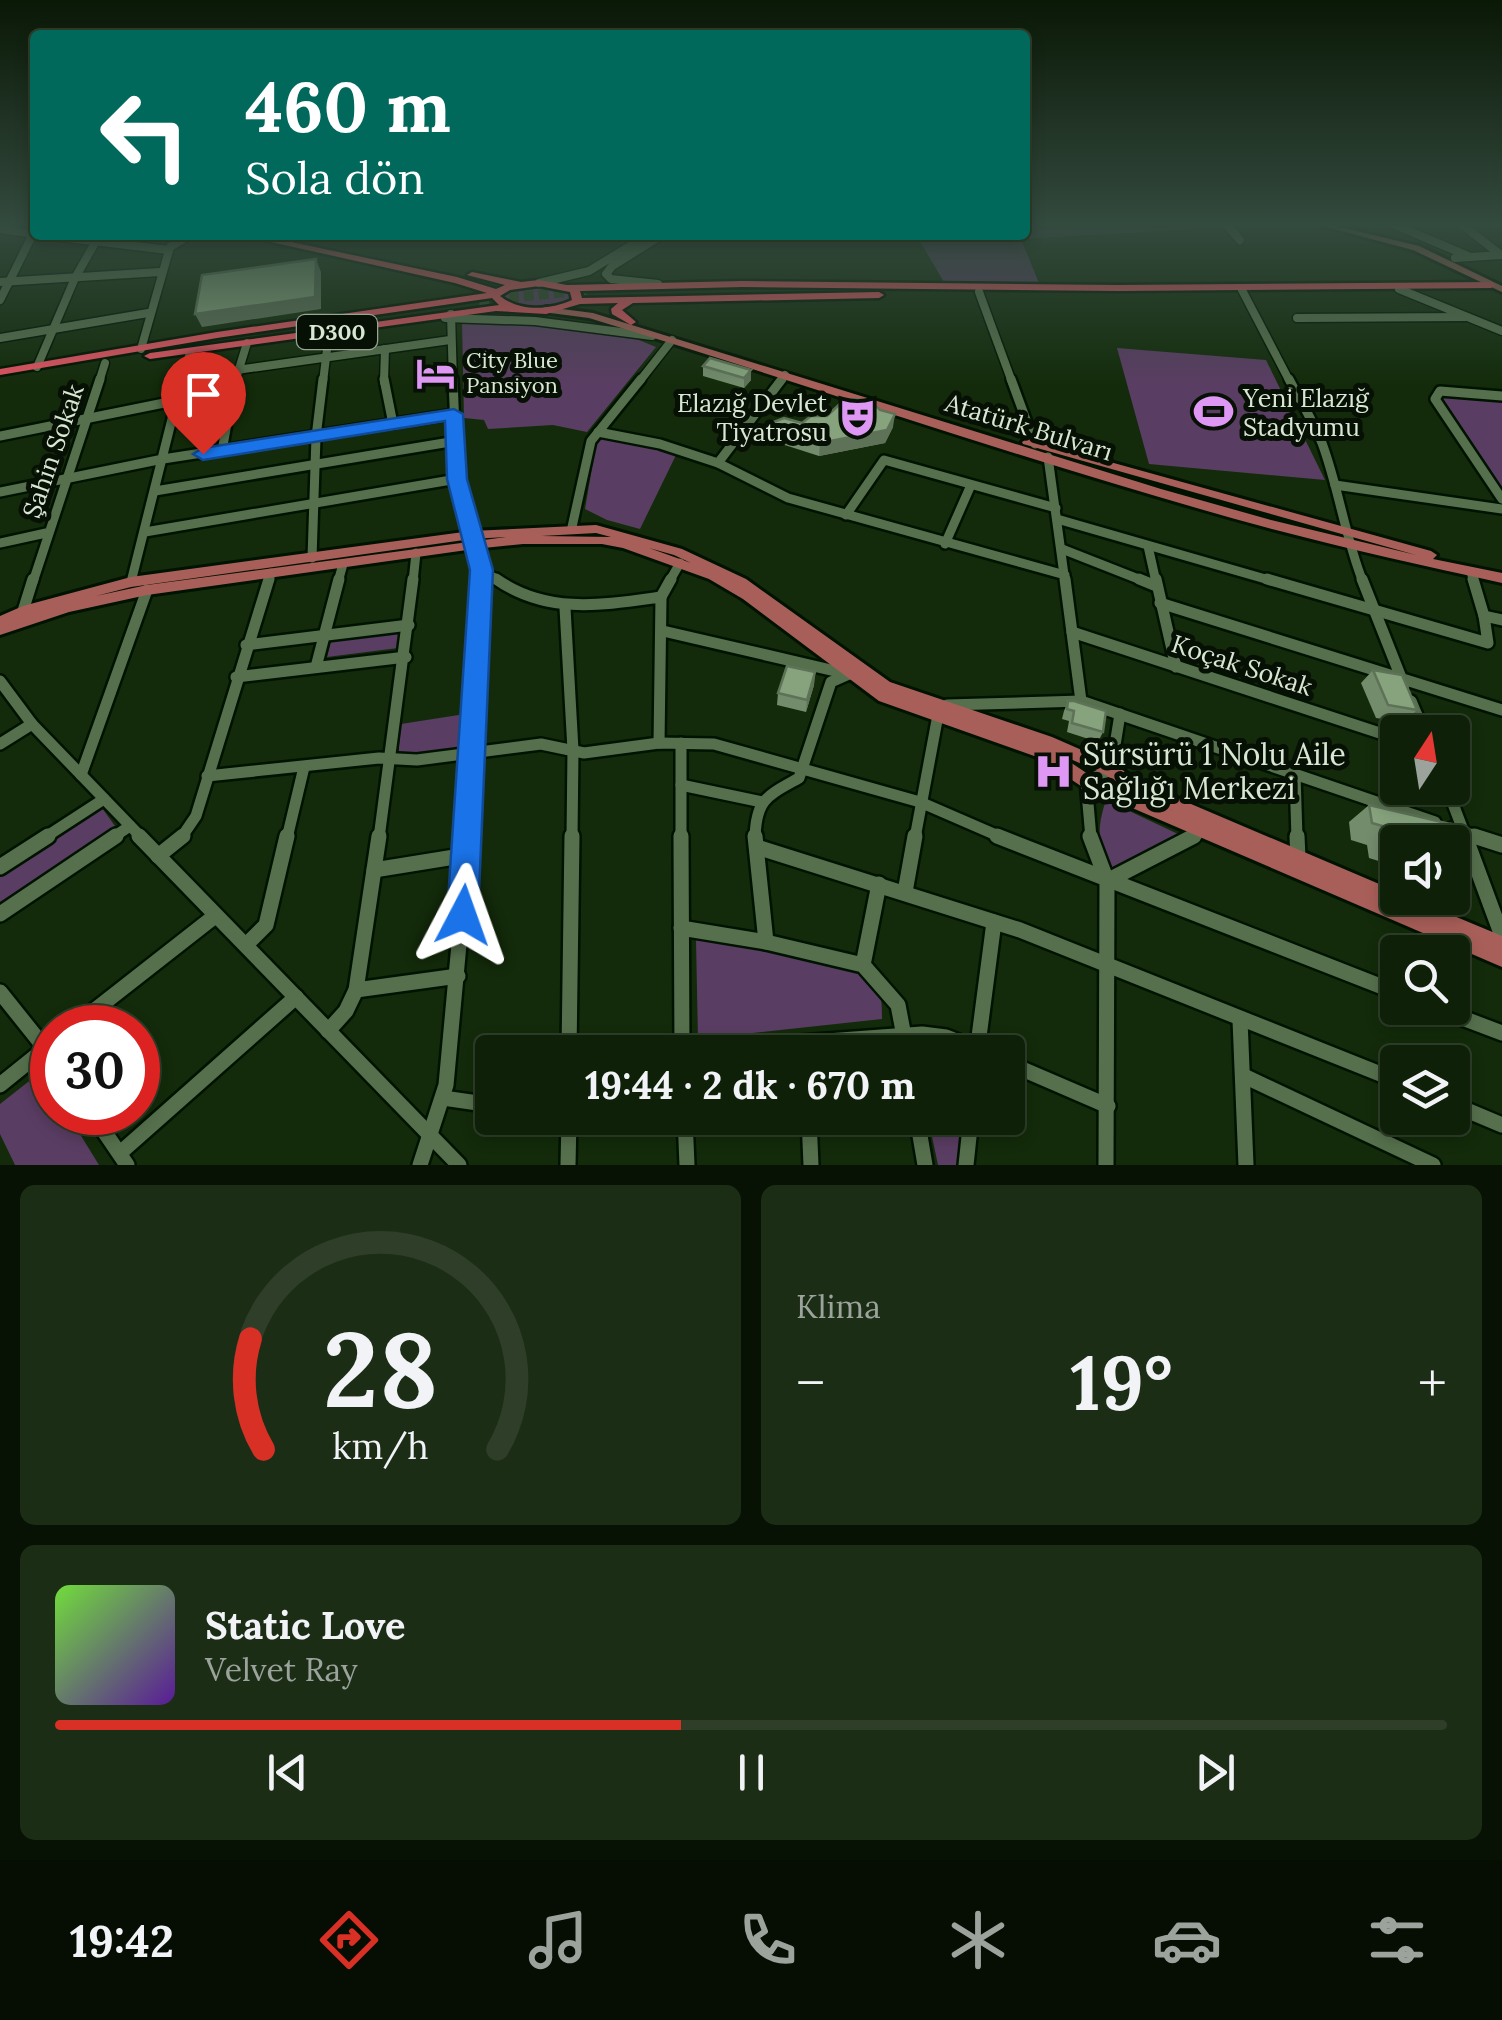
<!DOCTYPE html>
<html lang="tr">
<meta charset="utf-8">
<style>
body{margin:0;font-family:Lora,serif;background:#1c2d16;color:#f1f3f6;height:100vh;display:flex;flex-direction:column;font-size:38px;white-space:nowrap}
*{box-sizing:border-box;margin:0}
p{font-size:32px;color:#9ba39c}
.icon{flex:none;width:55px;height:55px;fill:none;stroke:currentColor;stroke-width:2;stroke-linecap:round;stroke-linejoin:round}
.map{position:relative;height:1165px;overflow:hidden}
.side{display:flex;flex-direction:column;gap:20px;padding:20px;background:#081204;flex:1}
.side>*{flex:none}
.guide{position:absolute;left:30px;top:30px;width:1000px;height:210px;border-radius:10px;box-shadow:0 5px 15px #0003,0 0 0 2px #2e3e29;background:#00695c;color:#fff;overflow:hidden}
.needle{width:65px;rotate:12deg}
.buttons{position:absolute;left:1380px;top:715px;display:grid;gap:20px}
.buttons a{display:grid;place-items:center;width:90px;height:90px;border-radius:10px;background:#0e2008;box-shadow:0 5px 15px #0003,0 0 0 2px #2e3e29;font-size:50px}
.speed{position:absolute;left:30px;top:1005px;display:flex;gap:20px;font-size:50px;font-weight:700;text-align:center}
.speed>*{display:grid;place-content:center;width:130px;height:130px;border-radius:50%;background:#0e2008;box-shadow:0 5px 15px #0003,0 0 0 2px #2e3e29;line-height:1}
.speed .limit{border:15px solid #d22;background:#fff;color:#111}
.pin{position:absolute;display:grid;place-items:center;width:85px;height:85px;color:#fff;margin:-102px -42px;border-radius:50% 50% 50% 0;rotate:-45deg;box-shadow:0 0 10px #0007}
.pin .icon{rotate:45deg}
.me{position:absolute;width:110px;margin:-55px;rotate:4deg;stroke-linejoin:round;filter:drop-shadow(0 0 8px #0008)}
.turn{display:flex;align-items:center;gap:35px;height:210px;padding:0 50px;font-size:45px}
.turn .icon{width:130px;height:130px;stroke-width:2.5}
.turn b{display:block;font-size:70px;line-height:85px}
.big{font-size:75px;font-weight:800;line-height:1.1}
.side .widget{flex:1;display:flex;flex-direction:column;justify-content:center;gap:15px;min-width:0;padding:0 35px;border-radius:15px;background:#1c2d16}
.side .dial{align-items:center;gap:0}
.dial svg{height:260px;overflow:visible;fill:none;stroke:#2e3e29;stroke-width:7;stroke-linecap:round;text-anchor:middle}
.dial text{fill:#f1f3f6;stroke:none}
.song{display:flex;align-items:center;gap:30px}
.cover{width:120px;height:120px;border-radius:15px;background:linear-gradient(135deg,hsl(100 70% 55%),hsl(270 70% 35%))}
.played{height:10px;border-radius:5px;background:linear-gradient(90deg,#d93025 45%,#2e3e29 45%)}
.keys{display:flex;justify-content:space-around;direction:ltr}
.heat{display:flex;justify-content:space-between;align-items:center;font-size:55px;direction:ltr}
.side .tiles{flex:1;display:grid;gap:20px;grid-template-columns:1fr 1fr}
.widget:last-child{grid-column:span 2}
.trip{position:absolute;left:475px;top:1035px;width:550px;height:100px;border-radius:10px;background:#0e2008;box-shadow:0 5px 15px #0003,0 0 0 2px #2e3e29;font-weight:800;line-height:100px;text-align:center}
.tab-bar{display:flex;height:160px;justify-content:space-around;align-items:center;background:#060d03;color:#9ba39c}
.tab-bar .icon{width:70px;height:70px}
.tab-bar .active{color:#d93025}
.tab-bar b{font-size:45px;color:#f1f3f6}
.map>svg:first-child{display:block}
.green{fill:#5a3d63}
.lines{fill:none;stroke-linecap:round;stroke-linejoin:round}
.highway-tunnel{stroke:#314728;stroke-width:10;stroke-dasharray:10 5;stroke-linecap:butt}
.minor-far3-casing{stroke:#001300;stroke-width:11}
.minor-far2-casing{stroke:#001300;stroke-width:14}
.minor-far1-casing{stroke:#001300;stroke-width:16}
.minor-casing{stroke:#001300;stroke-width:20}
.major-casing{stroke:#001300;stroke-width:6}
.highway-casing{stroke:#001300;stroke-width:5}
.minor-far3{stroke:#56704d;stroke-width:8}
.minor-far2{stroke:#56704d;stroke-width:9}
.minor-far1{stroke:#56704d;stroke-width:11}
.minor{stroke:#56704d;stroke-width:15}
.major{fill:#a95f59;fill-rule:evenodd}
.highway{fill:#e15361;fill-rule:evenodd}
.wall{fill:#738c6c}
.shaded-wall{fill:#5e7258}
.building{fill:#86a37d;stroke:#5e7258;stroke-width:2.5}
.route{fill:#1a73e8;stroke:#114b97;stroke-width:2.5}
.labels{text-anchor:middle;dominant-baseline:central;stroke-width:10;stroke-linejoin:round;paint-order:stroke}
.shield{fill:#071004;stroke:#99a695;stroke-width:2.5}
.shield-label{font-size:22px;font-weight:bold;fill:#d8e7d3}
.far-poi-label{font-size:22px;fill:#d8e7d3;stroke:#071004;text-anchor:start}
.poi-label{font-size:25px;fill:#d8e7d3;stroke:#071004;text-anchor:start}
.street-label{font-size:25px;fill:#d8e7d3;stroke:#071004}
.near-poi-label{font-size:30px;fill:#d8e7d3;stroke:#071004;text-anchor:start}
</style>
<div class="map">
<svg width="1502" height="1165" viewBox="0 0 1502 1165">
<rect width="100%" height="100%" fill="#132b0a"/>
<g class="green">
<path d="M1025 224H1216L1219 228 1021 239 1039 283 944 282 916 235H1025Z"/>
<path d="M539 285 567 291 570 298C552 312 522 309 503 300L509 288Z"/>
<path d="M478 319 622 333 656 347 587 432 553 425 488 429 484 420 464 418 462 322Z"/>
<path d="M1117 348 1266 360 1325 480 1149 464Z"/>
<path d="M1445 396 1502 399V488L1443 399Z"/>
<path d="M597 438 677 453 640 529 607 520 585 509Z"/>
<path d="M401 630 398 648 327 657 332 638Z"/>
<path d="M465 714 463 747 398 757 401 724Z"/>
<path d="M1106 800 1178 834 1130 864 1110 868C1097 843 1097 827 1106 800Z"/>
<path d="M102 808 115 826 0 905V877Z"/>
<path d="M696 940C743 946 858 946 880 995 882 1001 882 1012 882 1019L698 1039Z"/>
<path d="M42 1071 52 1089V1112L67 1113 99 1165H15L0 1134V1104Z"/>
<path d="M928 1118H961L957 1165H938Z"/>
</g>
<g class="lines">
<path class="highway-tunnel" d="M479 301 586 290"/>
<defs>
<g id="minor-far3">
<path d="M1226 224 1240 240"/>
<path d="M1393 224 1468 256"/>
<path d="M1461 224 1501 255"/>
<path d="M0 229 35 234"/>
<path d="M43 235 169 250"/>
<path d="M398 235H403"/>
<path d="M1455 258 1501 255"/>
<path d="M613 265 606 274 611 279 658 284"/>
<path d="M614 265 662 235"/>
<path d="M0 282 160 272"/>
<path d="M539 283 589 271 648 235"/>
<path d="M1399 289 1502 331"/>
<path d="M1242 290 1290 382"/>
<path d="M979 292 1012 382"/>
<path d="M0 300 33 234"/>
<path d="M451 314 453 382"/>
<path d="M445 318 535 321 652 336"/>
<path d="M1297 318 1465 317"/>
<path d="M0 338 148 313"/>
<path d="M141 349 170 247 190 235"/>
<path d="M37 367 75 278 96 241"/>
<path d="M237 370 450 340"/>
<path d="M99 382 105 363"/>
<path d="M181 382 190 353"/>
<path d="M235 382 247 343"/>
<path d="M323 382 329 333"/>
<path d="M384 382 385 349"/>
<path d="M639 382 672 340"/>
<path d="M780 382 785 375"/>
</g>
<g id="minor-far2">
<path d="M384 379 393 424"/>
<path d="M453 379 457 479 481 569V582"/>
<path d="M1011 379 1035 444"/>
<path d="M1289 379C1300 400 1313 421 1322 443 1339 489 1345 537 1363 582"/>
<path d="M1502 396 1440 391 1435 399 1502 499"/>
<path d="M598 432 660 444 718 463 788 498 1065 575"/>
<path d="M0 436 174 401"/>
<path d="M222 451 235 379"/>
<path d="M1048 457 1065 582"/>
<path d="M718 463 782 379"/>
<path d="M1335 485 1502 509"/>
<path d="M155 491 456 441"/>
<path d="M0 492 163 459 454 414"/>
<path d="M846 515 884 460 1056 508"/>
<path d="M1057 519 1276 582"/>
<path d="M572 527 591 441 641 379"/>
<path d="M145 532 457 479"/>
<path d="M0 543 46 533"/>
<path d="M945 544 971 485"/>
<path d="M1148 546 1156 582"/>
<path d="M1062 549 1146 582"/>
<path d="M312 558 316 437 323 379"/>
<path d="M481 569 500 582"/>
<path d="M1471 572 1474 582"/>
<path d="M33 582 100 379"/>
<path d="M131 582 182 379"/>
<path d="M268 582 271 573"/>
<path d="M338 582 343 564"/>
<path d="M413 582 416 553"/>
<path d="M669 582 680 563"/>
</g>
<g id="minor-far1">
<path d="M496 579C547 615 603 605 661 597L659 743"/>
<path d="M1065 579 1081 701"/>
<path d="M1139 579 1156 586"/>
<path d="M1156 579 1176 667"/>
<path d="M1267 579 1488 643 1484 616 1502 620"/>
<path d="M1362 579 1404 685"/>
<path d="M1473 579 1484 616"/>
<path d="M661 597 671 579"/>
<path d="M1160 603 1502 710"/>
<path d="M565 608 573 750 572 838"/>
<path d="M23 611 33 579"/>
<path d="M663 631 848 674"/>
<path d="M1072 632 1398 739"/>
<path d="M246 645 409 625"/>
<path d="M316 667 339 579"/>
<path d="M236 677 406 657"/>
<path d="M0 681 32 724 142 838"/>
<path d="M1411 701 1424 732"/>
<path d="M947 705 1081 701 1435 822"/>
<path d="M681 743V838"/>
<path d="M0 744 32 724"/>
<path d="M1295 774 1297 838"/>
<path d="M81 775 147 590"/>
<path d="M207 776 379 758 417 760 541 744 584 753 659 743 714 744 920 802 1003 838"/>
<path d="M681 785 762 802"/>
<path d="M1447 788 1466 838"/>
<path d="M1451 828 1482 838"/>
<path d="M44 838 104 799"/>
<path d="M112 838 130 826"/>
<path d="M181 838 196 816 269 579"/>
<path d="M287 838 304 767"/>
<path d="M379 838 413 579"/>
<path d="M468 838 481 579"/>
<path d="M755 838C756 799 767 796 799 778L831 682 849 674"/>
<path d="M915 838 938 715"/>
<path d="M1091 838 1086 781 1111 770 1120 714"/>
<path d="M1189 838 1201 832"/>
</g>
<g id="minor">
<path d="M139 836 459 1165"/>
<path d="M379 836 356 990 458 976"/>
<path d="M681 836 682 1052"/>
<path d="M755 836 766 942"/>
<path d="M997 836 1398 993"/>
<path d="M1090 836 1107 881 1106 1165"/>
<path d="M1297 836 1298 858"/>
<path d="M1465 836 1502 936"/>
<path d="M1474 836 1502 845"/>
<path d="M757 847 1020 930 1398 1081"/>
<path d="M158 856 183 836"/>
<path d="M0 867 48 836"/>
<path d="M374 870 467 855"/>
<path d="M1107 881 1194 836"/>
<path d="M905 892 915 836"/>
<path d="M0 914 116 836"/>
<path d="M681 928 766 942 863 965 898 1005 907 1052"/>
<path d="M246 945 266 925 287 836"/>
<path d="M863 965 879 884"/>
<path d="M0 992 52 1057"/>
<path d="M1436 1008 1502 1033"/>
<path d="M1240 1020 1246 1165"/>
<path d="M72 1028 215 916"/>
<path d="M328 1031 346 1011 356 990"/>
<path d="M569 1052 572 836"/>
<path d="M675 1052 922 1034 946 1037 984 1052"/>
<path d="M977 1052 994 922"/>
<path d="M1008 1063 1108 1106"/>
<path d="M1244 1076 1433 1165"/>
<path d="M0 1085 52 1043"/>
<path d="M443 1098 492 1105"/>
<path d="M1452 1104 1502 1125"/>
<path d="M91 1112 127 1165"/>
<path d="M685 1118 687 1165"/>
<path d="M809 1118 811 1165"/>
<path d="M917 1118 925 1165"/>
<path d="M120 1153 296 997"/>
<path d="M420 1165 446 1085 469 836"/>
<path d="M568 1165 569 1118"/>
<path d="M966 1165 971 1118"/>
</g>
<g id="major">
<path d="M1315 224H1327L1419 246 1502 286V292L1413 250Z"/>
<path d="M546 307 593 313 1161 489 1271 520 1416 555 1023 444 1022 442 1027 439 1031 440 1431 551 1437 555 1433 559 1502 573V583C1425 566 1348 549 1272 529 1042 467 817 387 589 318L543 312V308Z"/>
<path d="M596 525 682 549 746 579 890 682 1052 737 1116 765 1137 781 1398 892V898H1411L1502 936V967L1081 786 1037 757 879 701 743 599 709 579 623 548 602 544H523L474 549 147 595 69 612 0 635V616L23 606 131 577 471 531ZM596 533 611 537 541 536ZM506 537 147 585 96 596 131 587 471 539ZM649 548 674 555 691 563ZM1055 752 1106 775 1127 791 1178 813 1091 776Z"/>
</g>
<path id="highway" d="M240 235H258L457 277 496 289 505 285 467 275 472 272 521 282 539 280 567 285 742 281 1118 285 1491 282 1496 285 1491 288 1118 291 742 287 580 291 582 298 879 292 884 295 879 298 633 303 622 310 636 322 631 325 612 314 611 309 618 303 580 304 546 314 496 311 150 359 144 356 150 353 499 305 492 298 217 338 0 375V369L217 332 487 293 455 283ZM539 286 570 292 572 300C550 310 520 312 500 296L510 290Z"/>
</defs>
<use href="#minor-far3" class="minor-far3-casing"/>
<use href="#minor-far2" class="minor-far2-casing"/>
<use href="#minor-far1" class="minor-far1-casing"/>
<use href="#minor" class="minor-casing"/>
<use href="#major" class="major-casing"/>
<use href="#highway" class="highway-casing"/>
<use href="#minor-far3" class="minor-far3"/>
<use href="#minor-far2" class="minor-far2"/>
<use href="#minor-far1" class="minor-far1"/>
<use href="#minor" class="minor"/>
<use href="#major" class="major"/>
<use href="#highway" class="highway"/>
</g>
<g class="wall">
<path d="M703 366 751 380 744 388 703 376Z"/>
<path d="M766 425 893 427 885 443 819 456 766 439Z"/>
<path d="M1373 670 1417 710 1404 722 1376 718 1361 683Z"/>
<path d="M815 672 814 685 806 712 777 705 778 693Z"/>
<path d="M1068 701 1103 732 1098 742 1067 732 1069 721 1062 719 1064 711Z"/>
<path d="M1369 805 1459 826 1469 851 1452 863V842H1398V867L1369 858 1367 845 1351 840 1349 822Z"/>
</g>
<g class="shaded-wall">
<path d="M316 259 321 272V309L202 327 195 314Z"/>
<path d="M751 370V380L744 388V378Z"/>
<path d="M895 414 893 427 885 443 819 456 820 443Z"/>
<path d="M815 672 814 685 806 712 807 700Z"/>
</g>
<g class="building">
<path d="M316 259 315 297 195 314 202 275Z"/>
<path d="M710 358 751 370 744 378 703 366Z"/>
<path d="M855 399 872 402 880 410 895 414 887 430 820 443 766 425 784 418 802 423 811 416H827L843 401Z"/>
<path d="M787 666 815 672 807 700 778 693Z"/>
<path d="M1373 670 1402 675 1417 710 1388 705Z"/>
<path d="M1068 701H1074L1106 711 1103 732 1072 723 1074 711 1067 709Z"/>
<path d="M1369 805 1459 826 1469 851 1452 846V842L1398 844 1391 841 1389 828 1372 823Z"/>
</g>
<linearGradient id="sky" x2="0" y2="1"><stop stop-color="#0a1806"/><stop offset="0.58" stop-color="#334a3e"/><stop offset="1" stop-color="#334a3e" stop-opacity="0"/></linearGradient>
<rect width="1502" height="387" fill="url(#sky)"/>
<path class="route" d="M454 409 463 414 467 479 493 570 478 915 474 926 463 931 452 926 447 915 470 570 447 479 445 421 203 460 193 454 203 448Z"/>
<defs>
<symbol id="hotel-bare" viewBox="-9 -9 18 18"><path d="M-6-4.5h1.5V1H6V5H4.5V3h-9V5H-6ZM-4 0a1.8 1.8 0 1 1 3.6 0ZM.5 0V-2.5h3Q6-2.5 6 0Z" fill="#de98f3" stroke="#071004" stroke-width="2.5" paint-order="stroke"/></symbol>
<symbol id="stadium-bare" viewBox="-9 -9 18 18"><path d="M0-5a6.5 5 0 1 0 0 10a6.5 5 0 1 0 0-10ZM-3.5-1.8h7v3.6h-7Z" fill="#de98f3" stroke="#071004" stroke-width="2.5" paint-order="stroke"/></symbol>
<symbol id="theatre-bare" viewBox="-9 -9 18 18"><path d="M-5-5.5Q0-4 5-5.5V0Q5 5 0 6Q-5 5-5 0ZM-3.3-2.5H-1v1.5H-3.3ZM1-2.5H3.3v1.5H1ZM-2.8 1Q0 5.5 2.8 1Z" fill="#de98f3" stroke="#071004" stroke-width="2.5" paint-order="stroke"/></symbol>
<symbol id="hospital-bare" viewBox="-9 -9 18 18"><path d="M-5-5h3v3.5h4V-5h3V5h-3V1.5h-4V5h-3Z" fill="#de98f3" stroke="#071004" stroke-width="2.5" paint-order="stroke"/></symbol>
</defs>
<g fill-rule="evenodd">
<use href="#hotel-bare" x="408" y="346" width="55" height="55"/>
<use href="#stadium-bare" x="1186" y="384" width="55" height="55"/>
<use href="#theatre-bare" x="830" y="390" width="55" height="55"/>
<use href="#hospital-bare" x="1026" y="744" width="55" height="55"/>
</g>
<g class="labels">
<rect class="shield" x="297" y="315" width="80" height="34" rx="8"/>
<g class="shield-label">
<text x="337" y="332">D300</text>
</g>
<g class="far-poi-label">
<text x="466" y="360">City Blue<tspan x="466" dy="25">Pansiyon</tspan></text>
</g>
<g class="poi-label">
<text x="1243" y="398">Yeni Elazığ<tspan x="1243" dy="29">Stadyumu</tspan></text>
<text x="827" y="403" text-anchor="end">Elazığ Devlet<tspan x="827" dy="29">Tiyatrosu</tspan></text>
</g>
<g class="street-label">
<text transform="translate(1029 427) rotate(17)">Atatürk Bulvarı</text>
<text transform="translate(53 451) rotate(-71)">Şahin Sokak</text>
<text transform="translate(1242 665) rotate(18)">Koçak Sokak</text>
</g>
<g class="near-poi-label">
<text x="1083" y="754">Sürsürü 1 Nolu Aile<tspan x="1083" dy="34">Sağlığı Merkezi</tspan></text>
</g>
</g>
</svg>
<div class="buttons">
<a><svg class="needle" viewBox="-14 -14 28 28"><path d="M0-13l5 13h-10z" fill="#e53935"/><path d="M0 13l5-13h-10z" fill="#9ba39c"/></svg></a>
<a><svg class="icon" aria-label="sound" viewBox="0 0 24 24"><path d="M4 9h4l5-4v14l-5-4H4zM17 9q2 3 0 6"/></svg></a>
<a><svg class="icon" aria-label="search" viewBox="0 0 24 24"><circle cx="10" cy="10" r="6"/><path d="M15 15l6 6"/></svg></a>
<a><svg class="icon" aria-label="layers" viewBox="0 0 24 24"><path d="M12 4l9 5-9 5-9-5zM3 14l9 5 9-5"/></svg></a>
</div>
<div class="speed"><div class="limit">30</div></div>
<div class="pin" style="left:203px;top:454px;background:#d93025"><svg class="icon" aria-label="arrive" viewBox="0 0 24 24"><path d="M6 21V4h12l-3 4 3 4H6"/></svg></div>
<svg class="me" style="left:463px;top:915px" viewBox="-20 -20 40 40"><path d="M0-17L14 15 0 8-14 15z" fill="#1a73e8" stroke="#fff" stroke-width="4"/></svg>
<div class="trip">19:44 · 2 dk · 670 m</div>
<div class="guide">
<div class="turn"><svg class="icon" aria-label="left" viewBox="0 0 24 24"><path d="M17 20v-9H6M10 6l-5 5 5 5"/></svg><div><b>460 m</b>Sola dön</div></div>
</div>
</div>
<section class="side">
<div class="tiles">
<div class="widget dial"><svg viewBox="0 0 100 80">
<path d="M14 69A42 42 0 1 1 86 69"/>
<path d="M14 69A42 42 0 0 1 10 35" stroke="#d93025"/>
<text x="50" y="56" font-size="32" font-weight="700">28</text>
<text x="50" y="72" font-size="11">km/h</text>
</svg></div>
<div class="widget"><p>Klima</p>
<div class="heat"><a>−</a><b class="big">19°</b><a>+</a></div>
</div>
<div class="widget">
<div class="song"><i class="cover"></i><div><b>Static Love</b><p>Velvet Ray</p></div></div>
<div class="played"></div>
<div class="keys"><svg class="icon" aria-label="previous" viewBox="0 0 24 24"><path d="M18 5L8 12l10 7zM5 5v14"/></svg><svg class="icon" aria-label="pause" viewBox="0 0 24 24"><path d="M8 5v14M16 5v14"/></svg><svg class="icon" aria-label="next" viewBox="0 0 24 24"><path d="M6 5l10 7-10 7zM19 5v14"/></svg></div>
</div>
</div>
</section>
<nav class="tab-bar">
<b>19:42</b>
<svg class="icon active" aria-label="directions" viewBox="0 0 24 24"><path d="M12 3l9 9-9 9-9-9zM9 14v-3h6M13 9l2 2-2 2"/></svg>
<svg class="icon" aria-label="music" viewBox="0 0 24 24"><path d="M9 18V5l10-2v13"/><circle cx="6" cy="18" r="3"/><circle cx="16" cy="16" r="3"/></svg>
<svg class="icon" aria-label="phone" viewBox="0 0 24 24"><path d="M5 4h4l2 5-3 2q2 4 5 5l2-3 5 2v4C11 20 4 13 5 4z"/></svg>
<svg class="icon" aria-label="climate" viewBox="0 0 24 24"><path d="M12 3v18M4 7l16 10M4 17L20 7"/></svg>
<svg class="icon" aria-label="car" viewBox="0 0 24 24"><path d="M5 17H2v-5l4-1 3-4h7l3 4 3 1v5h-3M9 17h6M6 11h13"/><circle cx="7" cy="17" r="2"/><circle cx="17" cy="17" r="2"/></svg>
<svg class="icon" aria-label="filters" viewBox="0 0 24 24"><path d="M4 7h16M4 17h16"/><circle cx="9" cy="7" r="2"/><circle cx="15" cy="17" r="2"/></svg>
</nav>
